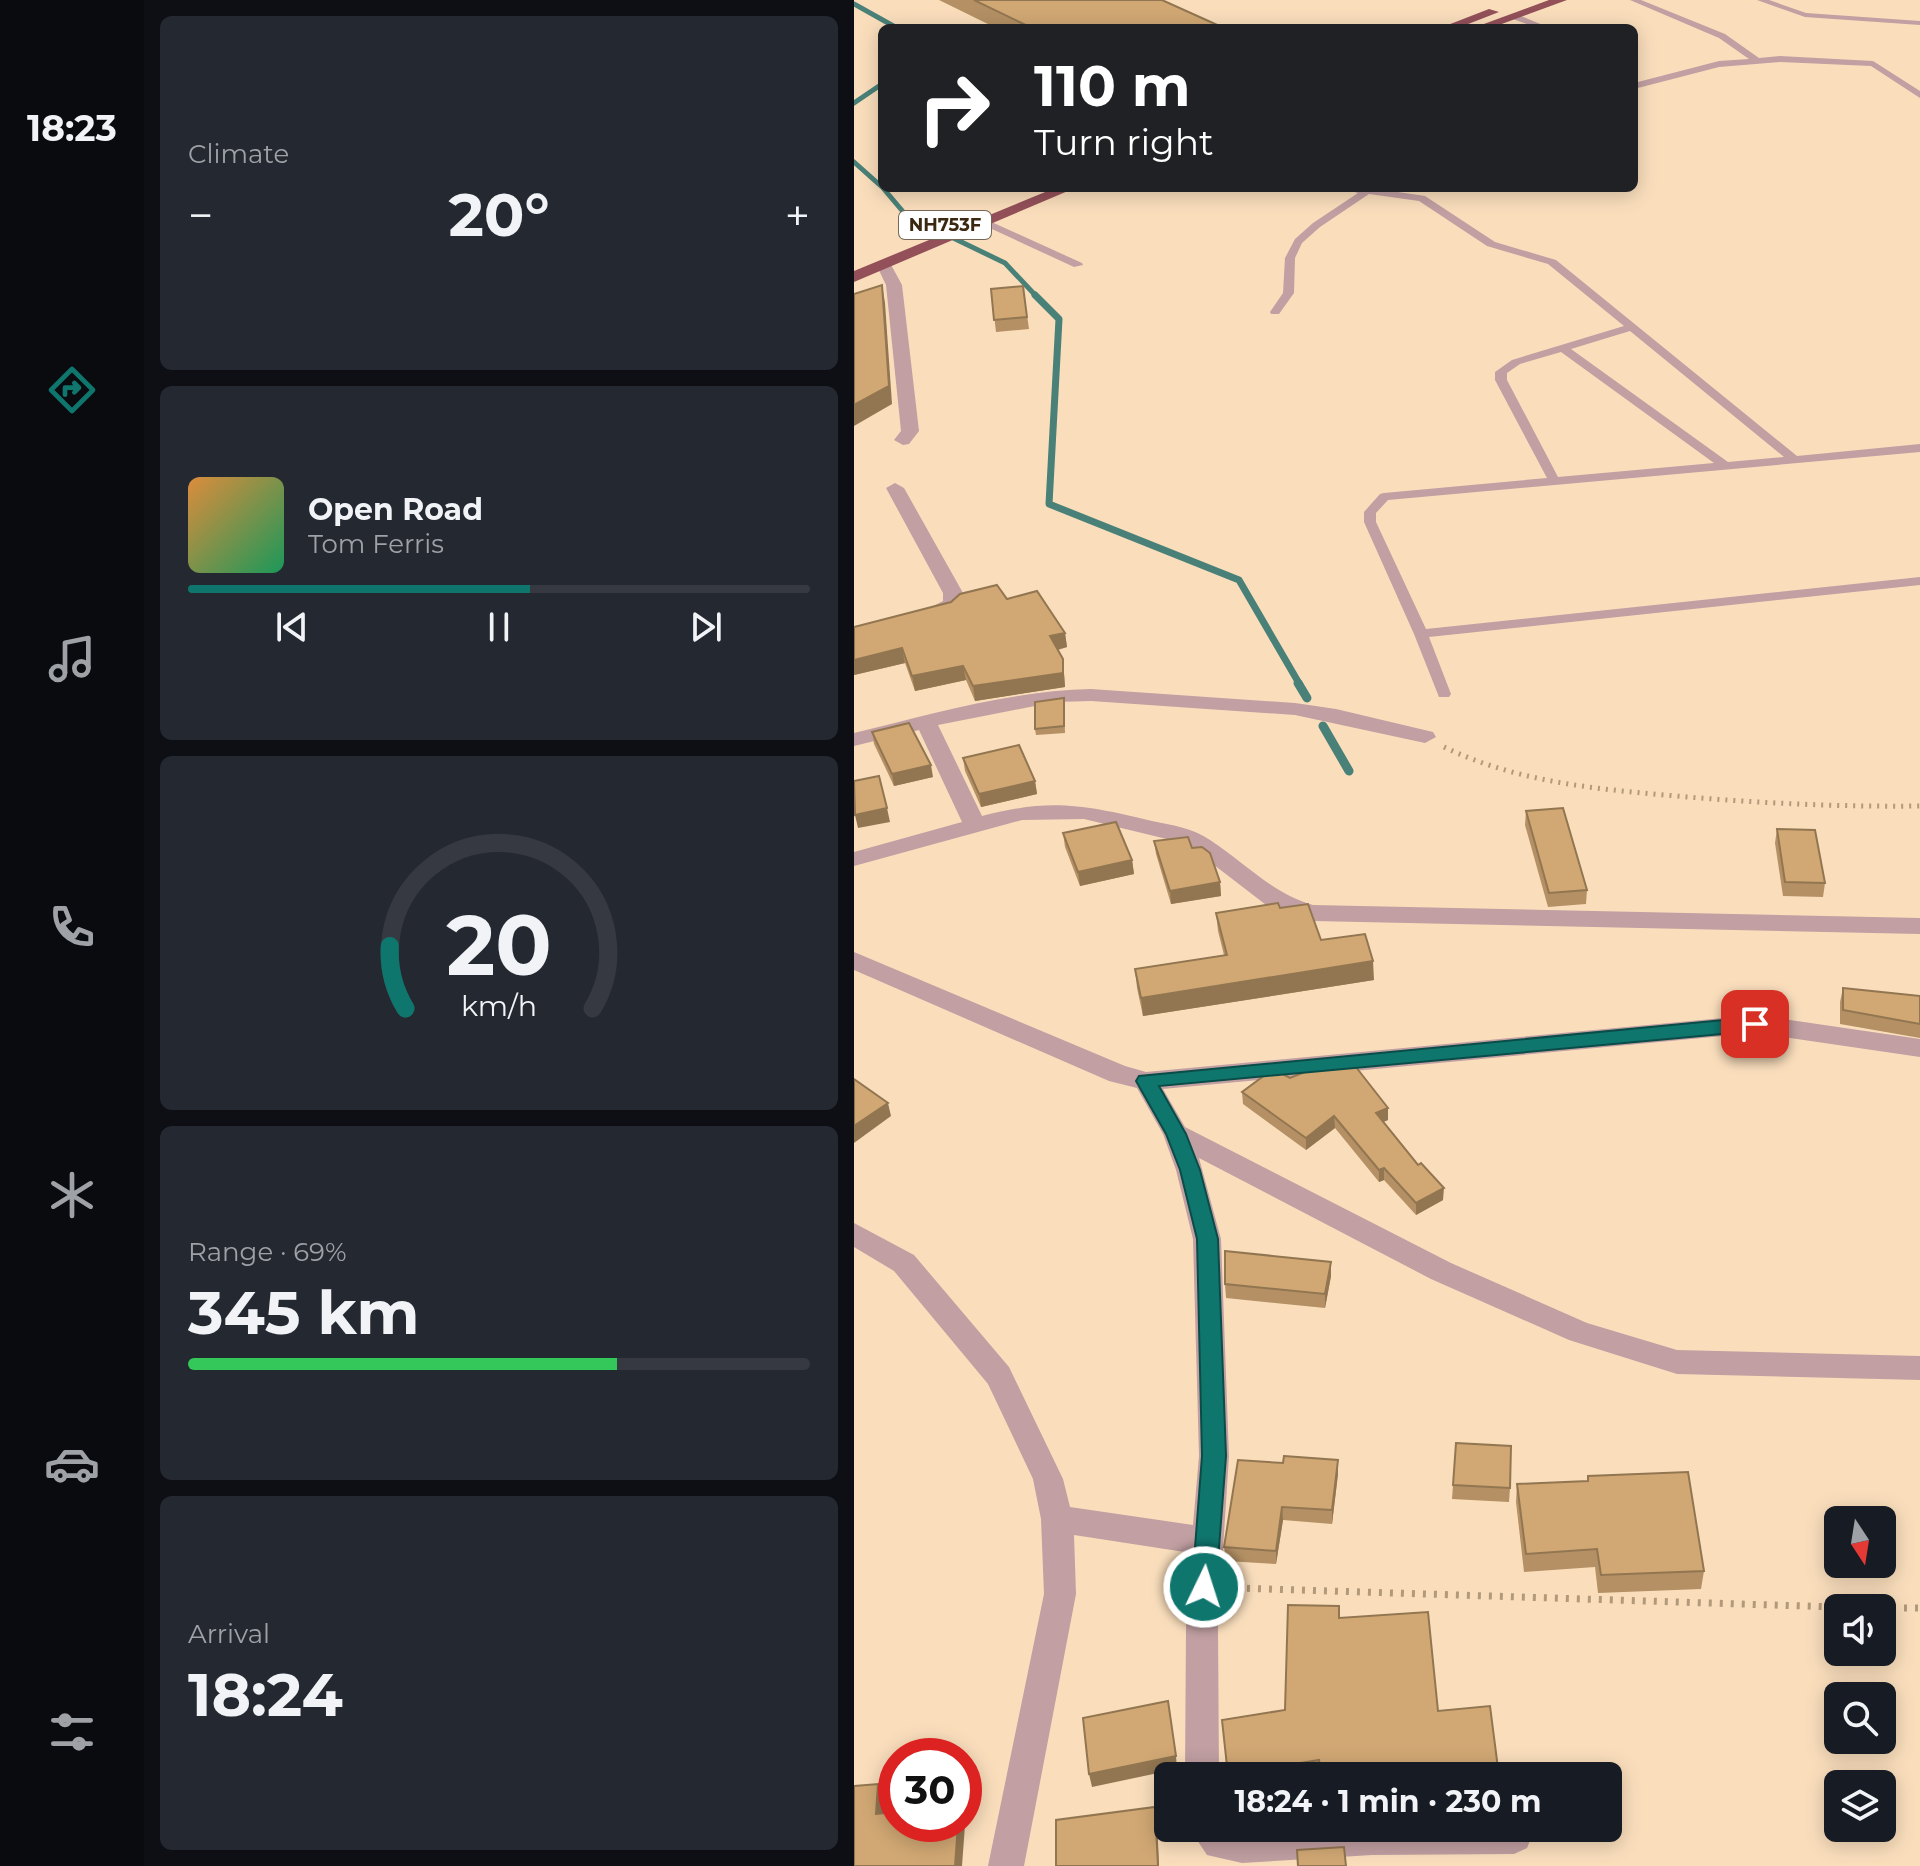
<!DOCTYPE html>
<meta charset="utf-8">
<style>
body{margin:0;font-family:Montserrat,sans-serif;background:#242831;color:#f1f3f6;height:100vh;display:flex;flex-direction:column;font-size:30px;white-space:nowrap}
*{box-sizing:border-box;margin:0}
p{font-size:26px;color:#9ea1a6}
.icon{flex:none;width:44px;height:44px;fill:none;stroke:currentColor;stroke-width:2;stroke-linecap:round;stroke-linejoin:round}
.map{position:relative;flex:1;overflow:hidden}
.details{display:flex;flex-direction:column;gap:16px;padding:16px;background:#0d0f14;width:710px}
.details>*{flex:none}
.banner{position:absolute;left:24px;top:24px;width:760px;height:168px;border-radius:12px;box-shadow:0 4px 20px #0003;background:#202124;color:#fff;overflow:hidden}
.needle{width:52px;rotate:168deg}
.tools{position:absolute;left:970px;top:1506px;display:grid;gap:16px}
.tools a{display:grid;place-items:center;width:72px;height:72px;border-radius:12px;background:#171b24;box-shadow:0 4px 20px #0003;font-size:40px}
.speed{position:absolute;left:24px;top:1738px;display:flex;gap:16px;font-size:40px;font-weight:700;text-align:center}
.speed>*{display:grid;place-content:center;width:104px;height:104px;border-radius:50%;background:#171b24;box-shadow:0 4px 20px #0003;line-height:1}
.speed .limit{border:12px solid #d22;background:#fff;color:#111}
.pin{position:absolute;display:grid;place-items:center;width:68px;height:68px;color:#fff;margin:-34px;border-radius:16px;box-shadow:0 4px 12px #0006}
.me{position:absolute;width:88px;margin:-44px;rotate:4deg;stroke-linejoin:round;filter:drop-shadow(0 0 6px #0008)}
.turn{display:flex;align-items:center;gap:28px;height:168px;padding:0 24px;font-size:36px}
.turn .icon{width:104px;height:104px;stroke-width:2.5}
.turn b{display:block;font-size:56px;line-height:68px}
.big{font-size:60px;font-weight:700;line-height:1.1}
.details .widget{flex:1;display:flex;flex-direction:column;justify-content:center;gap:12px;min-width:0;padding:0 28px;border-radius:12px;background:#242831}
.details .dial{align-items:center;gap:0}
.dial svg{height:208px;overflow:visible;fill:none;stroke:#363941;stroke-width:7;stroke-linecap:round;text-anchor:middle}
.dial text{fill:#f1f3f6;stroke:none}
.song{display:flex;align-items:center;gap:24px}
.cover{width:96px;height:96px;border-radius:12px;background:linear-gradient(135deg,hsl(30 70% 55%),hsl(150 70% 35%))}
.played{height:8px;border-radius:4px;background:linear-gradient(90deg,#0f766e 55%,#363941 55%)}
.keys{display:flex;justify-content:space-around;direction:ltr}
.heat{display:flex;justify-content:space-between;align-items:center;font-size:44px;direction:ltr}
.charge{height:12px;border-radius:6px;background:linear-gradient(90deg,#34c759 69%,#363941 0)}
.trip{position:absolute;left:300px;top:1762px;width:468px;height:80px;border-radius:12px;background:#171b24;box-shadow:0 4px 20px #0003;font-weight:700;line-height:80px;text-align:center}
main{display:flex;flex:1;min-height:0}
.dock{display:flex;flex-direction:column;width:144px;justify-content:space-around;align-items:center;background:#090b0e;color:#9ea1a6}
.dock .icon{width:56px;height:56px}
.dock .current{color:#0f766e}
.dock b{font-size:36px;color:#f1f3f6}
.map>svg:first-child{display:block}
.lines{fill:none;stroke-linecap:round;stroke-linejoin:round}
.stream-far2{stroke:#498077;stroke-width:5}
.stream-far1{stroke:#498077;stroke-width:7}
.stream{stroke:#498077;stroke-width:9}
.path-far1{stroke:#b1997a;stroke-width:5;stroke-dasharray:2 6;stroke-linecap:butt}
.path{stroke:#b1997a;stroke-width:7;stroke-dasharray:3 8;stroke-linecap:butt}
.lane{fill:#c19fa2;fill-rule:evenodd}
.street{fill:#c19fa2;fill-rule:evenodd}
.highway{fill:#935059;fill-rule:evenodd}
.wall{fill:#b49064}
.shaded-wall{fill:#927651}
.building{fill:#d1a874;stroke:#927651;stroke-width:2}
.route{fill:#0f766e;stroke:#0a4d48;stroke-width:2}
.labels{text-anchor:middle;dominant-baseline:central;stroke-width:7;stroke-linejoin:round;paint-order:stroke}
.shield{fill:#fff;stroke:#756858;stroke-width:2}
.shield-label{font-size:18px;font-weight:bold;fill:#3a2810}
</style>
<main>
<nav class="dock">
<b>18:23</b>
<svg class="icon current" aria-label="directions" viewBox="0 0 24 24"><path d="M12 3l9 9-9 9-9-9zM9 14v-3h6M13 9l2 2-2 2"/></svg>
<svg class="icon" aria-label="music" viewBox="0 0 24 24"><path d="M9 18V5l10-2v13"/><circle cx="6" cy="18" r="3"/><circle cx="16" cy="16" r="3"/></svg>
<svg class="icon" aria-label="phone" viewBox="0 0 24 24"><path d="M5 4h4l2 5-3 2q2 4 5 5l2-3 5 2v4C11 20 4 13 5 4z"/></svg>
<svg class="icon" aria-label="climate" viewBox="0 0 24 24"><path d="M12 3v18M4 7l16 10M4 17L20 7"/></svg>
<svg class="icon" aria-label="car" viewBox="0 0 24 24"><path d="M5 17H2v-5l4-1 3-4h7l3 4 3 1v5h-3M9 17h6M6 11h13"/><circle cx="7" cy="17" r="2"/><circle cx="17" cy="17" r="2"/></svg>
<svg class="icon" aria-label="filters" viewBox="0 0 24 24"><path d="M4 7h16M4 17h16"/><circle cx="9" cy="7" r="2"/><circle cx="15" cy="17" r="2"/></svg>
</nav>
<section class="details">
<div class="widget"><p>Climate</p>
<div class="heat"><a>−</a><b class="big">20°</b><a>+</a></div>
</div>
<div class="widget">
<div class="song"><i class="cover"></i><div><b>Open Road</b><p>Tom Ferris</p></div></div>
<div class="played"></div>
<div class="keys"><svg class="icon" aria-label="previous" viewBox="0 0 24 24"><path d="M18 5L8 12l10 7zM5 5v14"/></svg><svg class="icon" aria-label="pause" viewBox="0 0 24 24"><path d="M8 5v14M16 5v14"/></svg><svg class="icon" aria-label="next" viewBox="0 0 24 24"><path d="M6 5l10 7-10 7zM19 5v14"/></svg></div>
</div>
<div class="widget dial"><svg viewBox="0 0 100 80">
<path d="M14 69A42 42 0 1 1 86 69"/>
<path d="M14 69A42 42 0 0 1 8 45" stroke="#0f766e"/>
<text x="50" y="56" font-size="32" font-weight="700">20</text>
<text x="50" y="72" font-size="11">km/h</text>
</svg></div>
<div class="widget"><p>Range · 69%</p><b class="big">345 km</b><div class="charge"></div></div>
<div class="widget"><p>Arrival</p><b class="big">18:24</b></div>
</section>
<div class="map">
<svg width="1066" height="1866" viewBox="0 0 1066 1866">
<rect width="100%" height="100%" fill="#fadebc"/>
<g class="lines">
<g class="stream-far2">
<path d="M0 4 43 28"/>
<path d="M0 103 28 84"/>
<path d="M0 162 28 187"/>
<path d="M29 188 51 214 70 224"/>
<path d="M93 235 151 263 183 297"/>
</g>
<path class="stream-far1" d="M181 295 205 319 195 504 385 580 446 685"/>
<g class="stream">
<path d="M444 683 453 698"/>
<path d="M469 726 495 771"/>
</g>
<path class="path-far1" d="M590 747C663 782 741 789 822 796 903 803 984 807 1066 806"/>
<g class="path">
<path d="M382 1588 1013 1608"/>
<path d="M1028 1608H1066"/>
</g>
<g class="lane">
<path d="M776 0H787L871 34 905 58 926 56 1019 61 1066 91V98L1017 66 926 62 865 67 780 89V83L865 61 895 59 865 38Z"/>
<path d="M903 0H915L952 13 1066 21V25L951 17Z"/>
<path d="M656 14H662L696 28H684L656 18Z"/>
<path d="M486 188H517L571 196 641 242 702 260 943 456 1066 444V452L534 500 522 513V522L572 629 1066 577V585L575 637 597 694 595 697H585L560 634 510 522V512L526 494 530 493 693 478 641 380V372L658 360 770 326 694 264 633 246 565 201 515 194 466 227 448 243 441 258 440 293 425 314H417L416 312 429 293 431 258 441 239 459 223 504 193ZM776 331 930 457 874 462 717 349ZM707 352 860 463 704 477 653 380V373L666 364Z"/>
<path d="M131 219 228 263 229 265 220 267 127 224 126 222Z"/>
</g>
<g class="street">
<path d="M30 259 35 261 48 285 65 431 55 444 49 445 40 440 47 431 32 285 22 264Z"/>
<path d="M41 483 50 488 109 593 106 608 72 621 62 615 89 601V593L32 488Z"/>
<path d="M237 689 441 703 482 709 579 732 582 737 571 743 441 715 237 701 201 702 84 725 128 816C197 798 230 805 298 821 317 825 339 828 356 840 391 863 418 893 459 905L1066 918V934L459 921 416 908 338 848 321 841 230 819 168 820 0 866V852L108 822 65 730 0 746V733C78 714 156 691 237 689Z"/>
<path d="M0 952 271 1066 292 1072 901 1015 1066 1039V1057L901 1033 309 1089 331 1127 597 1263 733 1323 823 1350 1066 1356V1380L823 1374 715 1340 577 1279 345 1158 367 1239 375 1456 364 1627 365 1776H331L332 1627 337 1553 220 1535 222 1594 170 1866H134L190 1594 187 1519 179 1479 134 1384 40 1271 0 1247V1223L60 1255 155 1367 209 1479 216 1507 339 1525 345 1456 339 1239 322 1170 309 1134 283 1088 255 1081 0 970Z"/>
<path d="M335 1828H674L678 1836 673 1848 660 1854 518 1855 388 1863 353 1855Z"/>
</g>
<g class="highway">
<path d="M695 0H713L637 28H619Z"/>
<path d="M635 9 645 12 604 28H586Z"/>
<path d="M201 188H221L0 282V271Z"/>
</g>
</g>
<g class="wall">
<path d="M85 0H308L370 28H142Z"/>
<path d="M169 286 175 329 142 332 137 289Z"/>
<path d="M153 599 211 633 213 647 204 650 210 674 211 687 121 701 112 680 61 691 51 663 0 675V627L97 602Z"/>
<path d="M210 698 211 733 182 735 181 729Z"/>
<path d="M18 732 79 777 40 786 20 744Z"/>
<path d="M109 758 181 781 183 794 127 807 111 771Z"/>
<path d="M672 811 733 890 732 904 694 907 671 825Z"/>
<path d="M923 829 971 883 969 897 929 896 921 843Z"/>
<path d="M209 833 278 860 280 874 226 886 211 847Z"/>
<path d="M300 841 366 882 367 896 317 904 302 854Z"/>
<path d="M426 908 520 980 289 1016 283 988 281 969 370 955 364 931 362 913Z"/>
<path d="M989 988 1066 996V1038L986 1024V1002Z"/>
<path d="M436 1078 534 1120 529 1122 589 1200 562 1215 530 1180 525 1182 481 1128 452 1150 389 1104 388 1092Z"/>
<path d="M477 1276 471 1308 372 1298 371 1284Z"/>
<path d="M602 1443 656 1488 655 1502 598 1499Z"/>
<path d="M484 1460V1474L478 1524 429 1520 422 1564 372 1561 370 1547 429 1463Z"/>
<path d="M734 1476 850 1571 847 1589 744 1593 741 1567 670 1572 662 1502 663 1484 733 1481Z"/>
<path d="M486 1618 584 1711 645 1776H466V1772L445 1776H374L368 1720 431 1710Z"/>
</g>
<g class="shaded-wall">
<path d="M28 285 31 303 38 404 0 426V405Z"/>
<path d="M211 633 213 647 198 651 196 636Z"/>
<path d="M48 648 51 663 0 675V660Z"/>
<path d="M209 659 211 687 121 701 119 686Z"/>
<path d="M109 666 112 680 61 691 58 676Z"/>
<path d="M77 765 79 777 40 786 38 774Z"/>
<path d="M181 781 183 794 127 807 125 794Z"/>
<path d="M33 808 36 822 4 828 1 815Z"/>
<path d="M278 860 280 874 226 886 224 872Z"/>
<path d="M366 882 367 896 317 904 316 891Z"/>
<path d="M519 961 520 980 289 1016 287 998Z"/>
<path d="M34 1103 37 1116 0 1143V1126Z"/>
<path d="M534 1108V1120L522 1125V1113Z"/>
<path d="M480 1116 481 1128 452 1150V1138Z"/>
<path d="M530 1168V1180L525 1182V1170Z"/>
<path d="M590 1188 589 1200 562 1215V1203Z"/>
<path d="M477 1262V1276L471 1308V1294Z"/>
<path d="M484 1460V1474L478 1524V1510Z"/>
<path d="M428 1507 429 1520 422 1564V1551Z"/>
<path d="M322 1756 323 1769 238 1787 235 1774Z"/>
<path d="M24 1784 31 1802 28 1832 22 1814Z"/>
<path d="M301 1807 303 1819 305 1866H304Z"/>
<path d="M110 1822 111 1825 108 1866H101L104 1824H110Z"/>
</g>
<g class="building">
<path d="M120 0H308L370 28H178Z"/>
<path d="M28 285 35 386 0 405V294Z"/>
<path d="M169 286 173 317 140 320 137 289Z"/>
<path d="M143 585 153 599 183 591 211 633 196 636 209 659V673L119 686 109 666 58 676 48 648 0 660V627L97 602 106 594Z"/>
<path d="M210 698V726L181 729V702Z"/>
<path d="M55 723 77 765 38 774 18 732Z"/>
<path d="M165 745 181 781 125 794 109 758Z"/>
<path d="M25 776 33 808 1 815 0 781Z"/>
<path d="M709 808 733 890 695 893 672 811Z"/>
<path d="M262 822 278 860 224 872 209 833Z"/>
<path d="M923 829 961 830 971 883 931 882Z"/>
<path d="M334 837 338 848 348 847 356 853 366 882 316 891 300 841Z"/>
<path d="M424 903 426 908 454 904 467 940 511 934 519 961 287 998 281 969 373 955 362 913Z"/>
<path d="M989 988 1066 996V1024L989 1010Z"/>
<path d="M498 1062 534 1108 522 1113 564 1165 567 1163 590 1188 562 1203 530 1168 525 1170 480 1116 452 1138 388 1092 419 1069 436 1078 469 1065Z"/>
<path d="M0 1079 34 1103 0 1126Z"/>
<path d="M371 1251 477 1262 471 1294 371 1284Z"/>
<path d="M602 1443 657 1446 656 1488 599 1485Z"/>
<path d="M430 1456 484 1460 478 1510 428 1507 422 1551 370 1547 384 1460 429 1463Z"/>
<path d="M834 1472 850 1571 747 1575 743 1549 672 1554 663 1484 734 1481V1476Z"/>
<path d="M434 1605 485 1606V1618L574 1612 584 1711 636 1706 645 1776H467L465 1760 374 1775 368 1720 431 1710Z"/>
<path d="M314 1701 322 1756 235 1774 229 1718Z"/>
<path d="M24 1784 22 1814 42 1812V1824H104L101 1866H0V1786Z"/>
<path d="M301 1807 304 1866H202V1820Z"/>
<path d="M490 1847 492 1866H444L443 1850Z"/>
</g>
<path class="route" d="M901 1017 910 1024 901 1031 305 1086 332 1134 346 1170 364 1239 372 1456 362 1587 359 1595 350 1598 342 1595 338 1587 348 1456 343 1239 326 1170 312 1134 282 1081 285 1076Z"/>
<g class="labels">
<rect class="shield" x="45" y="211" width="92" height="28" rx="6"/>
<g class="shield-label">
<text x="91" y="225">NH753F</text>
</g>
</g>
</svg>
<div class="tools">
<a><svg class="needle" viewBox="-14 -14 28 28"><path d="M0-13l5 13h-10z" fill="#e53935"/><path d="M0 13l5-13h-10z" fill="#9ea1a6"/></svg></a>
<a><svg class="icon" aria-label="sound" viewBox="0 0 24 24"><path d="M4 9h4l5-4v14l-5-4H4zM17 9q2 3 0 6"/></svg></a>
<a><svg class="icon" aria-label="search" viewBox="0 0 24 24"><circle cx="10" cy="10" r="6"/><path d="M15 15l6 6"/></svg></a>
<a><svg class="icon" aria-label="layers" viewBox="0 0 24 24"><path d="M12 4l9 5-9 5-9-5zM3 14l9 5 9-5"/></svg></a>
</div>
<div class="speed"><div class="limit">30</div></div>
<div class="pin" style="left:901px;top:1024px;background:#d93025"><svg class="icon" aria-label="arrive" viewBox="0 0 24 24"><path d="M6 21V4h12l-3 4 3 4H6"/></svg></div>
<svg class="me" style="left:350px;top:1587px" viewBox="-20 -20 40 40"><circle r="17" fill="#0f766e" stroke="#fff" stroke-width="3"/><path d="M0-11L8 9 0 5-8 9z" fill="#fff"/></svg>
<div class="trip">18:24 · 1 min · 230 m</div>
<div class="banner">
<div class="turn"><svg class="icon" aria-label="right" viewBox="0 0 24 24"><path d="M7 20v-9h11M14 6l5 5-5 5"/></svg><div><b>110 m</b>Turn right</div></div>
</div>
</div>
</main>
